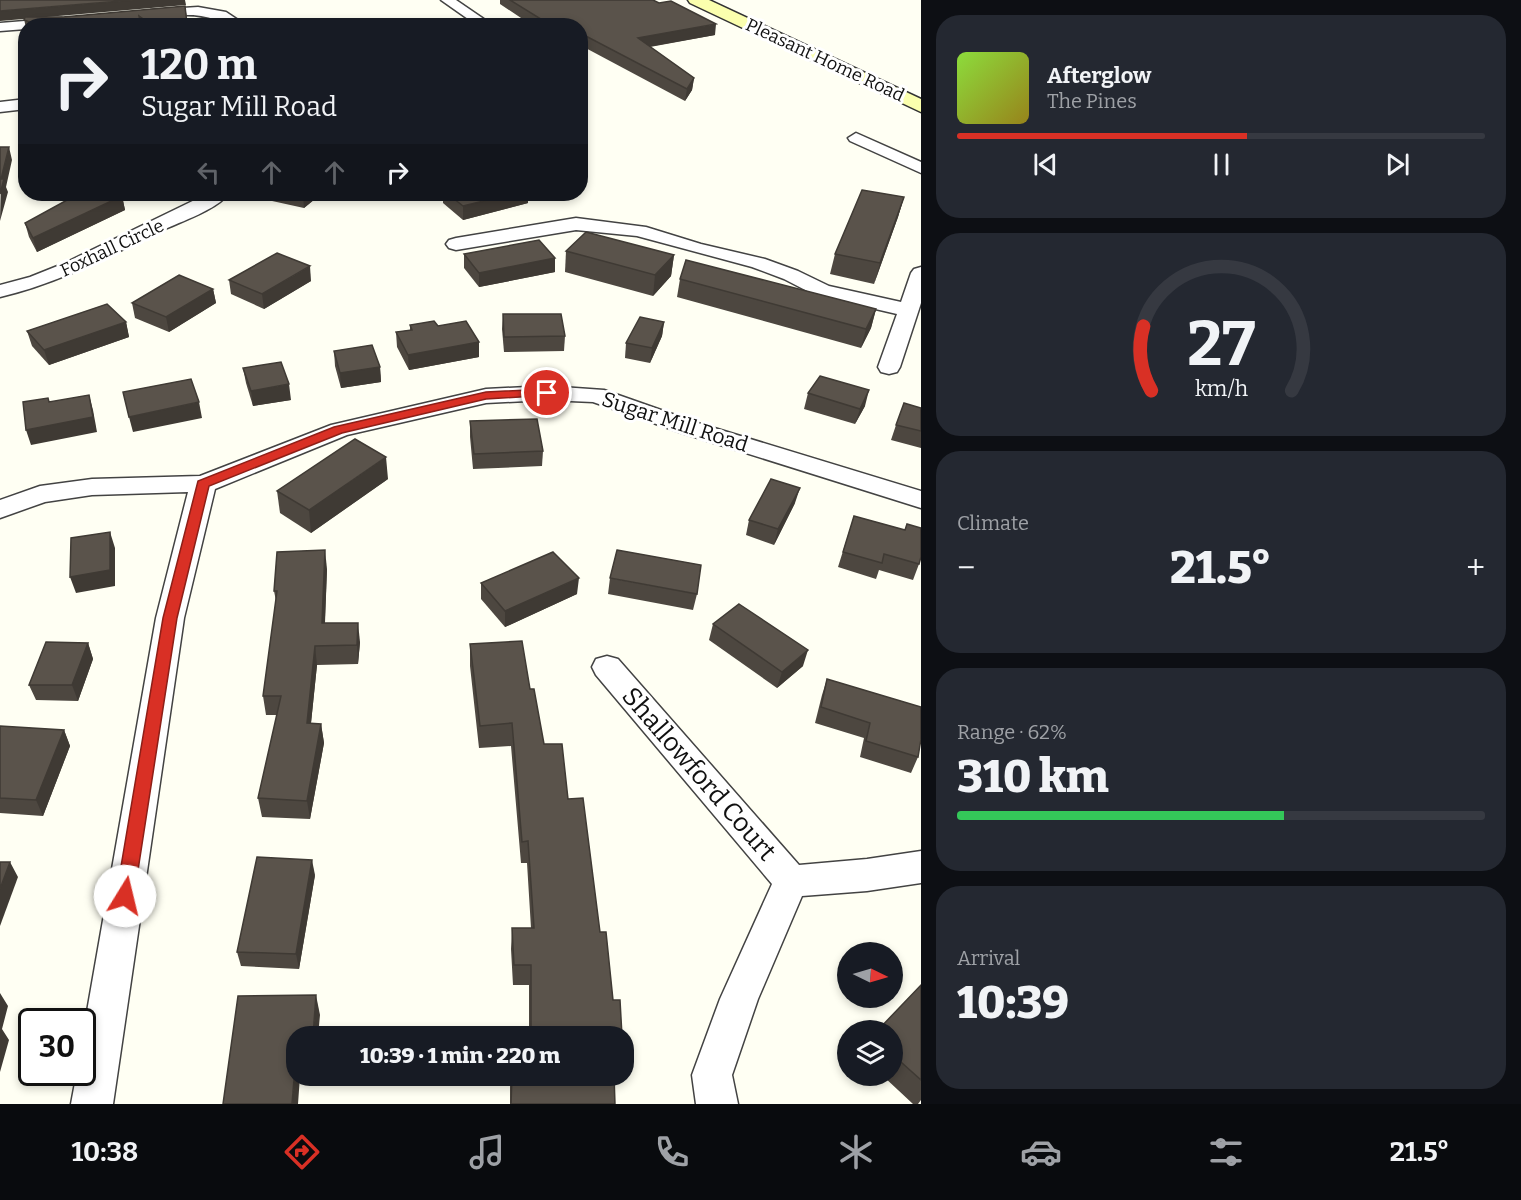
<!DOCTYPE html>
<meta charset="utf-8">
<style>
body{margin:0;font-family:Bitter,serif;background:#242831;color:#f1f3f6;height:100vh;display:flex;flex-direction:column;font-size:22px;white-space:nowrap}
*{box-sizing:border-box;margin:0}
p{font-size:20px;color:#9ea1a6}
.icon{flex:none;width:33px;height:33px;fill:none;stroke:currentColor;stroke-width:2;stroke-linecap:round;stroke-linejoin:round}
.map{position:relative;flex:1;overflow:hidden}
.sheet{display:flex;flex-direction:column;gap:15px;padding:15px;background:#0d0f14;width:600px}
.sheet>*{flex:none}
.top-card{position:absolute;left:18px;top:18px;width:570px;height:183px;border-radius:24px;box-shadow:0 3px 9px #0003;background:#171b24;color:#f1f3f6;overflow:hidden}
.needle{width:39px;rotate:95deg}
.buttons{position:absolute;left:837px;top:942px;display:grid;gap:12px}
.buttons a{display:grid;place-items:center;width:66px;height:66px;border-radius:50%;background:#171b24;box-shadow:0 3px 9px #0003;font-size:30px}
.speed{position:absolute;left:18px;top:1008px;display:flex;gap:12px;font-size:30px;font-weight:700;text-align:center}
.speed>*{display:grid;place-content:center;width:78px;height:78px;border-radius:50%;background:#171b24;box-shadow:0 3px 9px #0003;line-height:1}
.speed .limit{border:3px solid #111;border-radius:9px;background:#fff;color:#111}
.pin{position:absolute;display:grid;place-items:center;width:51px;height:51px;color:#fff;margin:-26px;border:3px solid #fff;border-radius:50%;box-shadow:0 2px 6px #0007}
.me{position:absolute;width:66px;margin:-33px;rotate:9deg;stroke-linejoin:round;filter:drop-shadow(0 0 4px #0008)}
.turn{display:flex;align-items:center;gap:21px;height:126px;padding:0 24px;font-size:27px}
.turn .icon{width:78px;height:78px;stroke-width:2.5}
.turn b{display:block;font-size:42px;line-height:51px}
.lanes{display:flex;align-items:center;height:57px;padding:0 24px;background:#0003;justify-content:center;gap:30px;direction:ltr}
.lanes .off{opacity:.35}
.big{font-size:45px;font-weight:800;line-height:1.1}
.sheet .card{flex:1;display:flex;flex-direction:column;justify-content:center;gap:9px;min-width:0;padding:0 21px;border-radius:24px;background:#242831}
.sheet .dial{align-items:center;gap:0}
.dial svg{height:156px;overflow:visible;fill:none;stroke:#363941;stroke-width:7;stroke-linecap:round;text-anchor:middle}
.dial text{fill:#f1f3f6;stroke:none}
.song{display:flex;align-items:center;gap:18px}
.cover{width:72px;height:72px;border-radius:9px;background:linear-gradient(135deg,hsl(90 70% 55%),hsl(50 70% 35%))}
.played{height:6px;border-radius:3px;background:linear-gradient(90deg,#d93025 55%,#363941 55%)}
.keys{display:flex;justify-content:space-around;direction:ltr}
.heat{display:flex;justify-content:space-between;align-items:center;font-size:33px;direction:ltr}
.charge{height:9px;border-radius:4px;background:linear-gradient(90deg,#34c759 62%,#363941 0)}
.trip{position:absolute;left:286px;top:1026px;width:348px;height:60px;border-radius:24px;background:#171b24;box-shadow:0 3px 9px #0003;font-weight:800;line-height:60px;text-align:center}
.dock{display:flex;height:96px;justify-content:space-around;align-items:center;background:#090b0e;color:#9ea1a6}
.dock .icon{width:42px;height:42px}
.dock .current{color:#d93025}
.dock b{font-size:27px;color:#f1f3f6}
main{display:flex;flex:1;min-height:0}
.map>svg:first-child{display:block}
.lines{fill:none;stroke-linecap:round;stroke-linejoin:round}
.street-casing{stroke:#434343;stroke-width:3}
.secondary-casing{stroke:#323232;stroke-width:3}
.street{fill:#fff;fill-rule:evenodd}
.secondary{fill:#fbffae;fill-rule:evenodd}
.wall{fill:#4d4740}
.shaded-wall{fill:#3f3a34}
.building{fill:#5a534b;stroke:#3f3a34;stroke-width:1.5}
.route{fill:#d93025;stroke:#8d1f18;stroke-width:1.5}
.labels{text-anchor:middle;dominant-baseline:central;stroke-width:6;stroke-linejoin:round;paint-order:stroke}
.far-street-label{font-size:18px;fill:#101010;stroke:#fff}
.street-label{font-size:21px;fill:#101010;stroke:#fff}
.near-street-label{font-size:26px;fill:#101010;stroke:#fff}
</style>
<main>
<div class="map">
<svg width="921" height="1104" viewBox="0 0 921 1104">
<rect width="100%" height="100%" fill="#fffff3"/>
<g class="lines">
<defs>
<g id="street">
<path d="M441 0H456L494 26H478Z"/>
<path d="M198 7 226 12 247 26C225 26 211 14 186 15 175 15 153 22 144 14L151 10Z"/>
<path d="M62 18 69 22 67 25 26 26V29L0 31V23Z"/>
<path d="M26 99V109L0 112V102Z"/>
<path d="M856 133 921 162V173L850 141 848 138Z"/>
<path d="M207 194H228C218 209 180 222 163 230 109 256 59 283 0 297V285L30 277 65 263Z"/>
<path d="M576 218 646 227 701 244 765 259 798 271 829 286 901 302 911 273 914 269 921 267V303L900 367 897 372 889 374 881 372 878 367 897 314 815 295 784 279 752 267 637 236 576 230 456 250 449 248 446 244 449 240 456 238Z"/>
<path d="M547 386 604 390 698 423 921 491V508L682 433 593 402 547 400 486 403 347 435 215 489 184 618 113 1104H71L77 1072H82V1040L156 618 188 492 92 495 45 502 0 518V500L40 486 92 479 200 476 331 425 486 389Z"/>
<path d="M607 656 618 659 799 865 867 859 921 851V883L867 891 802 896 758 999 732 1075 738 1104H696L692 1075 720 999 772 884 596 675 592 667 596 659Z"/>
</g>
<path id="secondary" d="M688 0H709L921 99V112L690 3Z"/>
</defs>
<use href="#street" class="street-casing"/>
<use href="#secondary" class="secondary-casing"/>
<use href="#street" class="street"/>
<use href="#secondary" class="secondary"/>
</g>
<g class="wall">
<path d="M500 0H653L715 35 650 47 694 78 692 90 685 101 580 45V26H533L500 4Z"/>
<path d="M186 5 48 17H63L185 6 188 24 190 26H26V28L24 19 0 21Z"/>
<path d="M263 194H321L304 208 263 199Z"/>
<path d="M443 194H528V203L463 220 443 203Z"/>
<path d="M122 196 125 210 37 252 29 237 25 223Z"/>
<path d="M904 197 898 217 874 284 830 274 835 254Z"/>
<path d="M566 251 674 255 671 276 653 296 565 272Z"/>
<path d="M464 254 555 258V272L479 287 464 268Z"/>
<path d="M680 279 876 309 871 328 861 348 677 297Z"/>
<path d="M229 280 311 281 264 309 231 294Z"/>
<path d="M213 289 216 303 169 332 135 318 132 303Z"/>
<path d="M503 314 565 336 564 351 504 352 502 329Z"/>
<path d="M126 322 129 337 49 365 32 346 27 331Z"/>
<path d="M664 322 662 336 650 363 625 358 626 343Z"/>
<path d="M410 325 438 326 479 342V357L409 370 397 347 396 332 410 330Z"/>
<path d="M334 351 380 367 381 382 341 388 335 366Z"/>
<path d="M243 368 291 400 253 406 246 383Z"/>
<path d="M808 393 865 406 855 424 804 409Z"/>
<path d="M921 408V448L891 440 896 425Z"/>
<path d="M470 421 543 451 542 466 473 469 470 437Z"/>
<path d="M388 479 311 533 280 513 277 491Z"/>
<path d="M795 503 774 545 746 535 749 520Z"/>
<path d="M854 516 905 530 907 524 919 564 913 580 879 570 876 579 838 567Z"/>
<path d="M327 569 325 623 360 642 358 664 317 665 311 723 321 724 324 743 310 819 262 817 258 798 277 715H266L263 696 276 601 274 591Z"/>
<path d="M610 578 697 594 693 610 608 594Z"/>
<path d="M481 583 577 594 505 627 481 599Z"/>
<path d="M713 624 803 666 777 688 709 640Z"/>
<path d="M88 643 93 659 78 701 36 700 29 685Z"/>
<path d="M470 644 530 689 544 744 568 799 600 932 613 1000 622 1036H529V985H513L511 949 512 928H531L527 863H521L511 746 479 748 470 666Z"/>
<path d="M827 679 918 757 911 773 860 757 864 738 815 723 822 695Z"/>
<path d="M0 726 64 730 70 746 43 816 0 813Z"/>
<path d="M315 875 299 969 241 966 237 952Z"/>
<path d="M921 985V1100L918 1104H913L883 1076H892V1030Z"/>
<path d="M510 1076H614L615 1104H510Z"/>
</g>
<g class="shaded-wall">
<path d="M133 0H185L186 5 0 21V11Z"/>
<path d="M716 24 715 35 636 49 638 38Z"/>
<path d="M694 78 692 90 685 101 687 89Z"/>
<path d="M9 147 12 160 6 187 8 192 0 221 1 179Z"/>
<path d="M303 194H321L304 208Z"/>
<path d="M512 194H528V203L463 220V206Z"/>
<path d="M122 196 125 210 37 252 33 238Z"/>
<path d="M904 197 898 217 874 284 880 263Z"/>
<path d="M674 255 671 276 653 296 655 275Z"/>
<path d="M555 258V272L479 287V273Z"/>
<path d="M310 266 311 281 264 309 262 294Z"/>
<path d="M213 289 216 303 169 332 166 317Z"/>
<path d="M876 309 871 328 861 348 866 329Z"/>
<path d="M126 322 129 337 49 365 44 350Z"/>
<path d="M664 322 662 336 650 363 652 348Z"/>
<path d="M479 342V357L409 370 408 355Z"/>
<path d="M380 367 381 382 341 388 340 373Z"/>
<path d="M289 384 291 400 253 406 251 391Z"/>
<path d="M869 390 865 406 855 424 860 409Z"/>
<path d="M89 395 93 410 97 432 31 445 26 430Z"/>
<path d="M199 402 202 418 133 432 129 417Z"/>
<path d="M386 457 388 479 311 533 309 510Z"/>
<path d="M800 488 795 503 774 545 778 529Z"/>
<path d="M110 532 115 548V586L76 593 70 577Z"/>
<path d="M325 550 327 569 324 642 322 623Z"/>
<path d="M579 578 577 594 505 627V611Z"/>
<path d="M358 623 360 642 358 664 357 645Z"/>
<path d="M88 643 93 659 78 701 72 685Z"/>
<path d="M315 646 317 665 309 742 307 723Z"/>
<path d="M808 650 803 666 777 688 782 672Z"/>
<path d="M321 724 324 743 310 819 307 801Z"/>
<path d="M64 730 70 746 43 816 36 800Z"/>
<path d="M312 860 315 875 299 969 296 954Z"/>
<path d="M10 862 18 877 0 926V889Z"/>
<path d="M0 993 8 1006 2 1029 9 1040 0 1072Z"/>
<path d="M316 995 320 1015 318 1036H313Z"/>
<path d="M296 1055 297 1060V1076H300L298 1104H292Z"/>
</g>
<g class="building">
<path d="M0 0H133L0 11Z"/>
<path d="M510 0H653L659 3 671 1 716 24 638 38 694 78 687 89 580 33V26H552Z"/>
<path d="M185 6 187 24 190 26H153L139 16 141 26H40L24 20 25 17H63Z"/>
<path d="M0 147H9L1 179H4L0 194Z"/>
<path d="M862 190 904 197 880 263 835 254Z"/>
<path d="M78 194H115L122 196 33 238 25 223Z"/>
<path d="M448 194H512L463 206Z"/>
<path d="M586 232 674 255 655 275 566 251Z"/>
<path d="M539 240 555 258 479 273 464 254Z"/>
<path d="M277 253 310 266 262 294 229 280Z"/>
<path d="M686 260 876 309 866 329 680 279Z"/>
<path d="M179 275 213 289 166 317 132 303Z"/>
<path d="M107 304 126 322 44 350 27 331Z"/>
<path d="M503 314H561L565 336 504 337Z"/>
<path d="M640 317 664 322 652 348 626 343Z"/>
<path d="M434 321 438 326 466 321 479 342 408 355 396 332 412 330 410 325Z"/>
<path d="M372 345 380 367 340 373 334 351Z"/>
<path d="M281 362 289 384 251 391 243 368Z"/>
<path d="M820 376 869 390 860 409 808 393Z"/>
<path d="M191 379 199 402 129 417 123 392Z"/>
<path d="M89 395 93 417 26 430 23 402 48 398 49 402Z"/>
<path d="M904 403 921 408V431L896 425Z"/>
<path d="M537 419 543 451 474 454 470 421Z"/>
<path d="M355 439 386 457 309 510 277 491Z"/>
<path d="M771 479 800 488 778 529 749 520Z"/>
<path d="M854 516 905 530 907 524 921 528V557L919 564 884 554 882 563 843 552Z"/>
<path d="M110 532V570L70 577 71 538Z"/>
<path d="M325 550 322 623H358L357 645 315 646 307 723 321 724 307 801 258 798 281 696H263L277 591H274L277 552Z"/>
<path d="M617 550 701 565 697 594 610 578Z"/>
<path d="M553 552 579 578 505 611 481 583Z"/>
<path d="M739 604 808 650 782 672 713 624Z"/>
<path d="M522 641 530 689H534L544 744H562L568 799 583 798 600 932H606L613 1000H620L622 1036H531V965H514L512 928H534L528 841 522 842 512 723 480 726 470 644Z"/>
<path d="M46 642 88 643 72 685H29Z"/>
<path d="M827 679 921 707V739L918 757 866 741 870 723 821 707Z"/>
<path d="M0 726 64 730 36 800 0 798Z"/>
<path d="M257 857 312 860 296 954 237 952Z"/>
<path d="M0 862H10L0 889Z"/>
<path d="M921 985V1080L892 1054V1030H878Z"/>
<path d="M316 995 313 1036H297V1055H296L292 1104H223L238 996Z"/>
<path d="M512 1076H614L615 1104H511Z"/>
</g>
<path class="route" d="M547 389 552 393 551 395 486 399 342 433 209 486 177 618 134 896 132 901 125 904 119 901 116 896 163 618 198 481 334 427 486 392Z"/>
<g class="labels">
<g class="far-street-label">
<text transform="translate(825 60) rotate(25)">Pleasant Home Road</text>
<text transform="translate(112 248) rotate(-25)">Foxhall Circle</text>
</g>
<g class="street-label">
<text transform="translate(675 422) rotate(18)">Sugar Mill Road</text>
</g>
<g class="near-street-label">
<text transform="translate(699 774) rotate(49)">Shallowford Court</text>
</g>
</g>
</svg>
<div class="buttons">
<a><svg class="needle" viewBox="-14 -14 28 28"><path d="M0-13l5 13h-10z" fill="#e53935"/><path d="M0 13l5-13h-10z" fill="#9ea1a6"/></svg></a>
<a><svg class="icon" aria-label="layers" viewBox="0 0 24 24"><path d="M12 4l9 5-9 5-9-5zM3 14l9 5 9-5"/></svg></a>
</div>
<div class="speed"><div class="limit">30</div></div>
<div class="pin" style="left:547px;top:393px;background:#d93025"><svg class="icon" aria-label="arrive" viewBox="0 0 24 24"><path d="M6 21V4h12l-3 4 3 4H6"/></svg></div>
<svg class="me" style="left:125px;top:896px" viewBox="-20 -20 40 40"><circle r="19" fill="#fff"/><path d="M0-13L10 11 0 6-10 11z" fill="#d93025"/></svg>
<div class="trip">10:39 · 1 min · 220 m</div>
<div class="top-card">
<div class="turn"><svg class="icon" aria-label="right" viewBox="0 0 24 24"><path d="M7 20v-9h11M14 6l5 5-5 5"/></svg><div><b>120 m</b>Sugar Mill Road</div></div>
<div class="lanes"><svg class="icon off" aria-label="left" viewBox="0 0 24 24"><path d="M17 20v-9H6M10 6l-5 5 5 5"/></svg><svg class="icon off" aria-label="ahead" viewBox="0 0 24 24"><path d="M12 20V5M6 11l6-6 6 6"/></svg><svg class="icon off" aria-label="ahead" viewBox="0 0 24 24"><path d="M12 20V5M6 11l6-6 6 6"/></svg><svg class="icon" aria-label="right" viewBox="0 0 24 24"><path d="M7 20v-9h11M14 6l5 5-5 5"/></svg></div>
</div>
</div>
<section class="sheet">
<div class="card">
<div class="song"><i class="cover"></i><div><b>Afterglow</b><p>The Pines</p></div></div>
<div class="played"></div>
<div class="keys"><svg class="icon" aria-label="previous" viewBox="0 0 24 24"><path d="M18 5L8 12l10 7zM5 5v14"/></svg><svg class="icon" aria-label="pause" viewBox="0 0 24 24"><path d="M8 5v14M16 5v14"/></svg><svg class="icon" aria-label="next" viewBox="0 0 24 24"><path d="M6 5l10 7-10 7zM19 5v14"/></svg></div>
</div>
<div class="card dial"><svg viewBox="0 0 100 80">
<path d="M14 69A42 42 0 1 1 86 69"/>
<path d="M14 69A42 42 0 0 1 10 36" stroke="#d93025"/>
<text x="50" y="56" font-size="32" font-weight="700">27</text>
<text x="50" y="72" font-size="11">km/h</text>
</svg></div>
<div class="card"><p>Climate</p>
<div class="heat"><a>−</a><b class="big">21.5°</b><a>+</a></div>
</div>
<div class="card"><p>Range · 62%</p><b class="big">310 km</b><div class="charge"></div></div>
<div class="card"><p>Arrival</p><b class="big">10:39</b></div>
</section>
</main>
<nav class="dock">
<b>10:38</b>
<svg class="icon current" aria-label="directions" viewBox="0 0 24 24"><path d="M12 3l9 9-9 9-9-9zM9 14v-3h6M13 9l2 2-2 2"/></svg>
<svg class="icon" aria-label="music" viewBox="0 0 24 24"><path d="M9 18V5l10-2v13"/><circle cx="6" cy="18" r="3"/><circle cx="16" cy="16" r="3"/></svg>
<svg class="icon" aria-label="phone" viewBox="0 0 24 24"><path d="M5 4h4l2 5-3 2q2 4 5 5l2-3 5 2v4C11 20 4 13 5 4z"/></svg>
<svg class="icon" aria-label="climate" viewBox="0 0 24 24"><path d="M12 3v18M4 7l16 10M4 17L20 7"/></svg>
<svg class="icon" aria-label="car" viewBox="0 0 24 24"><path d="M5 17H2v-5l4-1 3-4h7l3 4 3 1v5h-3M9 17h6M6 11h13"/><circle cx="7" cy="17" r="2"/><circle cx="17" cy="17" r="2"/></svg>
<svg class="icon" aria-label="filters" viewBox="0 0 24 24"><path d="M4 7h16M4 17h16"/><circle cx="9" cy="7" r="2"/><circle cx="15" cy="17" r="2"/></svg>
<b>21.5°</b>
</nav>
